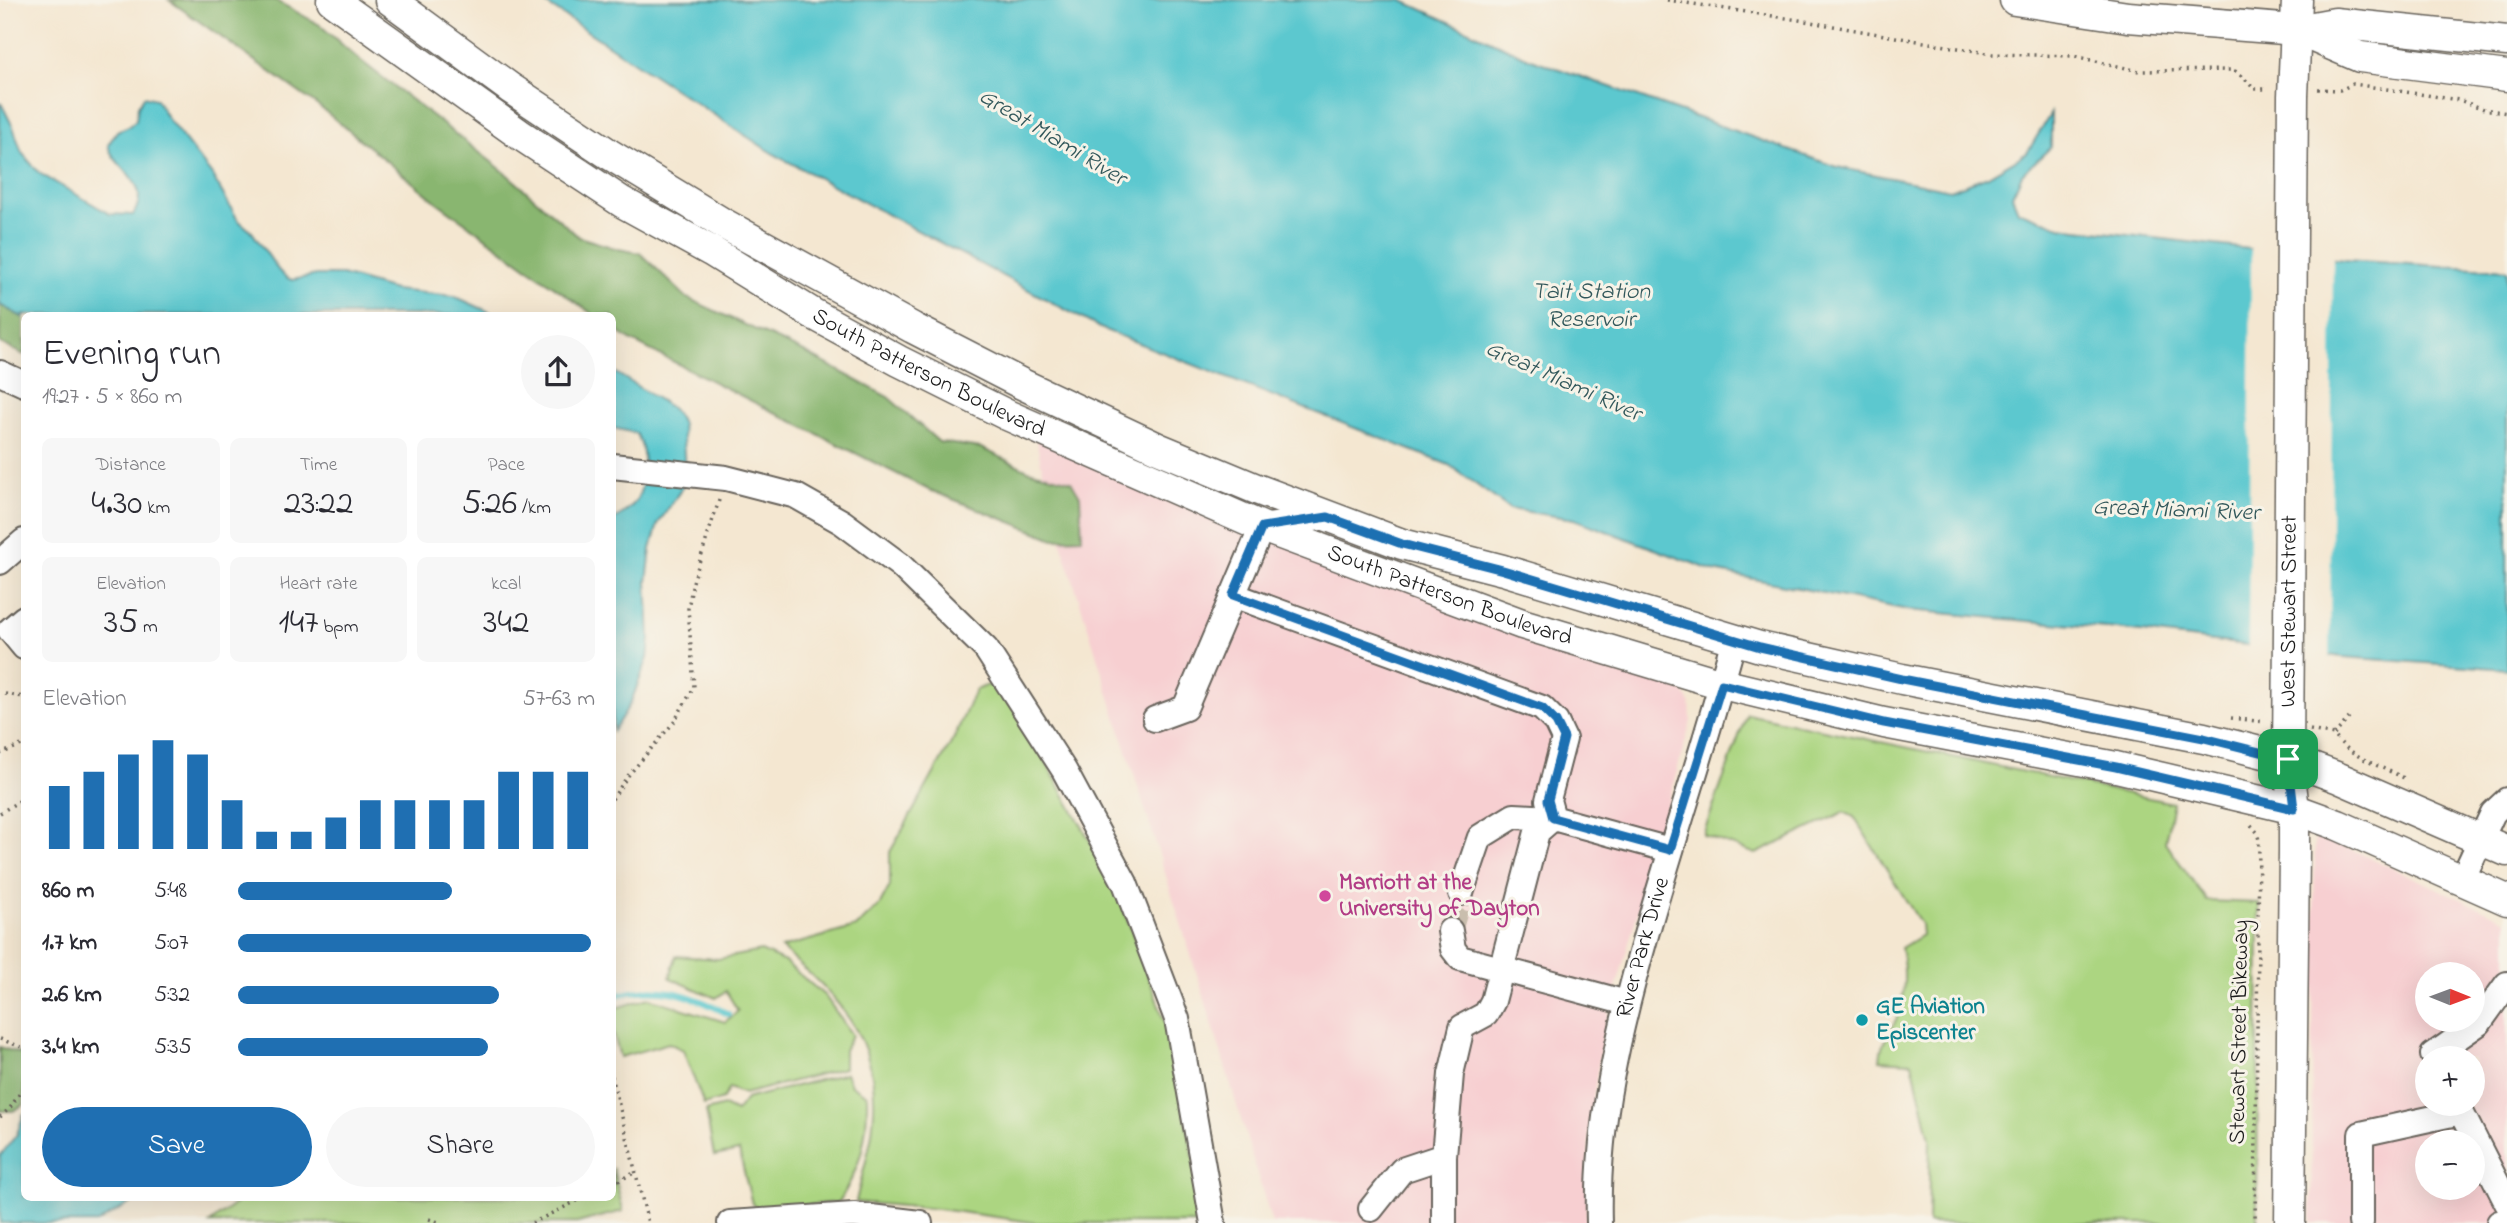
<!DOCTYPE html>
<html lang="en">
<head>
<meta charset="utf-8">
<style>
	body { margin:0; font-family:"Indie Flower",sans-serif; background:#f7f7f7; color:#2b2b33; height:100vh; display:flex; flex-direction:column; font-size:26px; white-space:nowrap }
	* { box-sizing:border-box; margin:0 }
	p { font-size:23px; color:#7c7c81 }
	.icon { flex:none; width:38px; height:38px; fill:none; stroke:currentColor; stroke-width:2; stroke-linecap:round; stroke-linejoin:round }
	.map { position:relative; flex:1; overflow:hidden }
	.drawer { position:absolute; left:21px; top:312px; width:595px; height:889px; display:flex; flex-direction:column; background:#fff; border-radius:10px; box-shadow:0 7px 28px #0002 }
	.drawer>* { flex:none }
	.needle { width:46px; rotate:91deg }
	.tools { position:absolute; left:2415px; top:962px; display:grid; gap:14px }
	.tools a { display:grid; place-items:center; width:70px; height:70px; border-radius:50%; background:#fff; box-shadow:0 7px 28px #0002; font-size:35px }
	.pin { position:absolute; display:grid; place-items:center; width:60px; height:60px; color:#fff; margin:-30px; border-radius:14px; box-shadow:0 4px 10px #0006 }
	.round { display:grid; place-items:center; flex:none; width:74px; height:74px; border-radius:37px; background:#f7f7f7 }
	.summary { display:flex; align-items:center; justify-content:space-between; height:119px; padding:0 21px }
	h1 { font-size:38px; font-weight:600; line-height:52px }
	.stats { display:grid; grid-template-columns:repeat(3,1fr); gap:10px; height:119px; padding:7px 21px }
	.stats div { display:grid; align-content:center; border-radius:10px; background:#f7f7f7; text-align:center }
	.stats b { font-size:35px; font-weight:600 }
	.stats small { font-size:19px; font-weight:400 }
	.stats p { font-size:19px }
	.chart { height:196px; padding:14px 21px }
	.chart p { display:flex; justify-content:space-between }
	.chart svg { width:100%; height:126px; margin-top:7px; stroke:#1f6fb2; stroke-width:6 }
	.cta { display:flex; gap:14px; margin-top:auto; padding:14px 21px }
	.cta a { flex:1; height:80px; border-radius:42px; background:#1f6fb2; color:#fff; font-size:28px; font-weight:600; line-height:80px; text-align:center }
	.cta a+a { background:#f7f7f7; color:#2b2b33 }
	ul { padding:0 21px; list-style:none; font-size:23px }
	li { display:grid; grid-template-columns:112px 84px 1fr; align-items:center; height:52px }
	li i { height:18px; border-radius:9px; background:#1f6fb2 }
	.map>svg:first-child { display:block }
	.built { fill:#f7cfd1; fill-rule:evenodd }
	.green { fill:#acd581; stroke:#64784e; stroke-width:2 }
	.forest { fill:#89b66f; stroke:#526946; stroke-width:2 }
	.water { fill:#5bc8cf; stroke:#3c7276; stroke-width:2 }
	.pier { fill:#f4e7d1 }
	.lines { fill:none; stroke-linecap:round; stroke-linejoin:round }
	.stream { stroke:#5bc8cf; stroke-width:6 }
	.minor-tunnel { stroke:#c9bead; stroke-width:24; stroke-dasharray:24 12; stroke-linecap:butt }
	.minor-casing { stroke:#68635b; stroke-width:28 }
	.major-casing { stroke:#68635b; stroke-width:33 }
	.path { stroke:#68635b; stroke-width:3.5; stroke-dasharray:2 5; stroke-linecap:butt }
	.minor { stroke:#fff; stroke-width:24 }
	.major { stroke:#fff; stroke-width:30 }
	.route-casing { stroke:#fff; stroke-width:14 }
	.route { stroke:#1f6fb2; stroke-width:9 }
	.hotel-dot { fill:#d1479c; stroke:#f7f3e8; stroke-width:2.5 }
	.culture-dot { fill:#0f9aa8; stroke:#f7f3e8; stroke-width:2.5 }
	.labels { text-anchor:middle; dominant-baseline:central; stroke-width:6; stroke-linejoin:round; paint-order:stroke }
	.street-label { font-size:23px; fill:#1c1c1c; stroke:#f7f3e8 }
	.hotel-label { font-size:23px; font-weight:bold; fill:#b23c85; stroke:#f7f3e8; text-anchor:start }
	.culture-label { font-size:23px; font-weight:bold; fill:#0d838f; stroke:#f7f3e8; text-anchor:start }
	.water-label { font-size:24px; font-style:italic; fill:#32585b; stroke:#f7f3e8 }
</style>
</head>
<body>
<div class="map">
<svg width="2507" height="1223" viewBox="0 0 2507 1223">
	<rect width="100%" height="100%" fill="#f7f3e8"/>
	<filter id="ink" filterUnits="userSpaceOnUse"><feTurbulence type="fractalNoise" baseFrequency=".0143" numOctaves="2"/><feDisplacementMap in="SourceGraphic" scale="14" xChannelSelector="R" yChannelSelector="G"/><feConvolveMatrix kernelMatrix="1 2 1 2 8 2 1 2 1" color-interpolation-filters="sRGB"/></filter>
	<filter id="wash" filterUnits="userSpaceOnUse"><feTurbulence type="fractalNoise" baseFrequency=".00686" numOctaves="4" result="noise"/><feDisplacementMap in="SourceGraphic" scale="28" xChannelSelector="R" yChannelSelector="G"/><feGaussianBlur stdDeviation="1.57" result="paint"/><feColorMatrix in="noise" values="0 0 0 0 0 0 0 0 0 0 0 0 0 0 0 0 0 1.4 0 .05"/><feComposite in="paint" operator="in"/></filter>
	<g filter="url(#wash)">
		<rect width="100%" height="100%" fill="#f4e7d1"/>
		<path class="built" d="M 1035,434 L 1672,681 L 1684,692 L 1690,703 L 1691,721 L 1603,1035 L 1590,1120 L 1586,1223 L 1272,1223 L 1210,1016 L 1051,510 Z
			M 2315,833 L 2507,920 L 2507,1223 L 2311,1223 ZM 2427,975 L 2473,975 L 2473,1020 L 2427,1020 ZM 2427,1059 L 2473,1059 L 2473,1104 L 2427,1104 ZM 2427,1143 L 2473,1143 L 2473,1188 L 2427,1188 Z"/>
		<path class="green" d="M 991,684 L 1007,693 L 1115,885 L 1167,1028 L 1203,1201 L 1196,1223 L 1038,1223 L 938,1209 L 856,1202 C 860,1181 867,1160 871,1139 C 886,1047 846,1004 781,948 L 856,927 L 879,906 L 890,886 L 890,852 L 955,736 L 975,690 Z
			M 1747,714 L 2173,803 L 2165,842 L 2207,901 L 2259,903 L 2257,1223 L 1928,1223 L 1930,1139 L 1912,1062 L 1880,1060 C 1881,1039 1891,1034 1898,1015 C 1905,995 1906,969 1901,948 L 1922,935 L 1921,924 L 1854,817 L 1844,812 L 1756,854 L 1703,835 Z
			M 761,951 L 785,962 L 825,996 L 852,1035 L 844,1050 L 844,1068 L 744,1094 L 729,1088 L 723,1099 L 704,1105 L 683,1050 L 669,1043 L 620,1057 L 613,1031 L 613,1009 L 649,998 L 725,1022 L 738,1011 L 726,991 L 716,998 L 670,978 L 676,956 L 718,959 Z
			M 846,1073 L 851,1085 L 867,1095 C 868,1138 861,1166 839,1202 L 759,1210 L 752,1204 L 739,1151 L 714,1156 L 706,1111 L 724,1106 L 736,1112 L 746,1099 Z
			M 613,1168 L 623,1211 L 577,1223 L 210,1223 L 244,1197 L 612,1197 Z"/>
		<path class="forest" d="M 169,0 L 275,0 L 320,25 L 356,57 L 502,170 L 579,237 L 618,249 L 640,253 L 687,298 L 804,352 L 888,397 L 939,442 L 981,448 L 1028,470 L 1071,481 L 1080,496 L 1082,538 L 1054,539 L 927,489 L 630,340 L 613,328 L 612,315 L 594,315 L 546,281 L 438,203 L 321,108 Z
			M 0,305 L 24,318 L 24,355 L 0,343 Z
			M 0,1047 L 24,1055 L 24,1105 L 13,1111 L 0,1111 Z"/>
		<path class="water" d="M 540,0 L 1401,0 L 1531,59 L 1837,167 L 1950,190 L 1988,176 L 2027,153 L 2051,113 L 2051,147 L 2022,174 L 2012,196 L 2018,211 L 2060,227 L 2344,260 L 2507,270 L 2507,669 L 2343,657 L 2117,629 L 1908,610 L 1714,571 L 1574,519 L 1510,509 L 1449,465 L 1100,328 L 772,153 Z
			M 144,96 L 156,99 L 168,119 L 212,175 L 238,220 L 252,232 L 279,271 L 287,278 L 292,280 L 317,275 L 342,275 L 394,290 L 454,296 L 496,315 L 24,315 L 24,318 L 0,305 L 0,101 L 13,127 L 22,153 L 39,173 L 110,214 L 133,215 C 154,181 113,169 108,145 L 117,131 L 129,126 L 136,120 L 138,106 Z
			M 613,371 L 670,407 L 678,416 L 682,424 L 685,470 L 682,488 L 658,524 L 651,549 L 647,582 L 650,638 L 648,658 L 630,704 L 613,731 L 613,521 C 621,515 632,508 637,499 C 646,483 647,447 635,433 L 613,428 Z
			M 24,1113 L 24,1197 L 141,1197 L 97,1223 L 0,1223 L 0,1156 L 17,1134 Z"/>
		<path class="pier" d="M 2251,245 L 2333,255 L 2330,659 L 2248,649 Z"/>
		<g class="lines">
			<path class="stream" d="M 612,996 C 658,984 687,992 728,1014"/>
		</g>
	</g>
	<g filter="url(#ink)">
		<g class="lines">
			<path class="minor-tunnel" d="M 1450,931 L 1461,893"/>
			<g class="minor-casing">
				<g id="minor">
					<path d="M 0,373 L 24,384"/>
					<path d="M 612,466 L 726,478 L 796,496 L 842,522 L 900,565 L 986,649 L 1064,770 L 1125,883 L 1177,1019 L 1213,1223"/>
					<path d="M 0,562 L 24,541"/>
					<path d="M 1233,595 L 1542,708 L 1556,722 L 1564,739 L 1548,800 L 1553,818 L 1670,850"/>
					<path d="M 24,618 L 10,630 L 24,647"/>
					<path d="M 1155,719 L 1185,708 L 1262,527 L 1328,517"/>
					<path d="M 2462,880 L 2493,813 L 2507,800"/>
					<path d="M 1461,893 L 1480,837 L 1514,816 L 1553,818"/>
					<path d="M 1450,931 L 1453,949 L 1460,958 L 1627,1003"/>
					<path d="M 2435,1059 L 2433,1055 L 2479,1023 L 2507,984"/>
					<path d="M 2457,1104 L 2507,1203"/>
					<path d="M 1371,1209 L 1402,1170 L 1444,1156"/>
					<path d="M 730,1223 L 854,1215 L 920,1223"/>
					<path d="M 1444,1223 L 1444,1156 L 1451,1074 L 1462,1027 L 1486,1014 L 1493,1001 L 1537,832 L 1553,818"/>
					<path id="s1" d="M 1599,1223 C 1596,1124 1619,1030 1646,935 C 1674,836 1707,739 1734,639"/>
					<path d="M 2361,1223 L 2361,1134 L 2461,1112"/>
					<path d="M 2499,1223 L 2507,1221"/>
				</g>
			</g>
			<g class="major-casing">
				<g id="major">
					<path id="s2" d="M 332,0 L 519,134 L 622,202 L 711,251 L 815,315 L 899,361 L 1007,415 L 1262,527 L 1522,624 L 1722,684 L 1884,723 L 2116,767 L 2294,809 L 2338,825 L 2507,900"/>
					<path d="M 390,0 L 510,88 L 609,154 L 724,224 L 913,328 L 1022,384 L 1158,448 L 1259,490 L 1402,544 L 1503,570 L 1760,647 L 1902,679 L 2204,738 L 2288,759 L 2339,778 L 2507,851"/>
					<path d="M 2015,0 L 2128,17 L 2297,30 L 2335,23 L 2507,41"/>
					<path d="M 2297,30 L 2360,57 L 2507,76"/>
					<path id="s3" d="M 2290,1223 L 2294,850 L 2294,809 L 2288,759 L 2293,96 L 2297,0"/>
				</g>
			</g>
			<path class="path" d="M 1667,0 L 1799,20 L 1992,54 L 2074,56 L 2139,71 L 2234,70 L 2247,81 L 2254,89 L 2268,89
				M 2318,89 L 2340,90 L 2353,84 L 2459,100 L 2484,109 L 2507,113
				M 5,694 L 24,697
				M 2231,718 L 2265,722
				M 2310,730 L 2334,735 C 2350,757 2380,766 2404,778
				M 2334,735 L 2349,718
				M 0,754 L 24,744
				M 612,799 L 627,777 L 674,722 L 694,687 L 688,608 L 693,582 L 720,497
				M 0,813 L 24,798
				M 2251,825 L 2257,832 L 2259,840 L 2255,1223
				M 0,1039 L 24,1048
				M 612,1076 L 648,1223
				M 0,1117 L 10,1108 L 24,1087
				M 612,1184 L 636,1172
				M 429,1219 L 442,1223
				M 532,1223 L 585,1197"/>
			<use href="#minor" class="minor"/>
			<use href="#major" class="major"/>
		</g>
	</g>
	<g class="lines" filter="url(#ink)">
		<g class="route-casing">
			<path id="route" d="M 1328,517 L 1402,544 L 1503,570 L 1760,647 L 1902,679 L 2204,738 L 2288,759 L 2294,809 L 2116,767 L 1884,723 L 1722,684 L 1670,850 L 1553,818 L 1548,800 L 1564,738 L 1556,722 L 1542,708 L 1233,595 L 1262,527 Z"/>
		</g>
		<use href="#route" class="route"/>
	</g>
	<circle class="hotel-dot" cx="1325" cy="896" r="7"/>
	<circle class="culture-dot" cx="1862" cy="1020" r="7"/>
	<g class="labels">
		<g class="street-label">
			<text stroke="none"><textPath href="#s2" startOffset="705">South Patterson Boulevard</textPath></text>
			<text stroke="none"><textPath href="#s2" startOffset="1272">South Patterson Boulevard</textPath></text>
			<text stroke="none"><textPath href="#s3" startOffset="612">West Stewart Street</textPath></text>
			<text stroke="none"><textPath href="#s1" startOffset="280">River Park Drive</textPath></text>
			<text transform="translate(2240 1032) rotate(-89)">Stewart Street Bikeway</text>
		</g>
		<g class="hotel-label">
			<text x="1339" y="883">Marriott at the<tspan x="1339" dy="26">University of Dayton</tspan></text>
		</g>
		<g class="culture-label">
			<text x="1876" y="1007">GE Aviation<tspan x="1876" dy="26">Episcenter</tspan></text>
		</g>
		<g class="water-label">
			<text transform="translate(1052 138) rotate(31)">Great Miami River</text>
			<text x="1591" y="292">Tait Station<tspan x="1591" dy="28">Reservoir</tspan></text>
			<text transform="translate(1563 382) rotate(24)">Great Miami River</text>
			<text transform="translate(2176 511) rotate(2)">Great Miami River</text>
		</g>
	</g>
</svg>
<div class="tools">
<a><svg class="needle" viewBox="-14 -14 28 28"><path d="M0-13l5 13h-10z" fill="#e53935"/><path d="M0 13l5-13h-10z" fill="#7c7c81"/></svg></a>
<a>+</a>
<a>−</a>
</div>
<div class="pin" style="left:2288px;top:759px;background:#1e9e55"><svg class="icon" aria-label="arrive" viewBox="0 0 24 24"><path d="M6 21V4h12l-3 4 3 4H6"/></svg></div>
<section class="drawer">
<div class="summary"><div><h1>Evening run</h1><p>19:27 · 5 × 860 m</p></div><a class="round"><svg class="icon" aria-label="share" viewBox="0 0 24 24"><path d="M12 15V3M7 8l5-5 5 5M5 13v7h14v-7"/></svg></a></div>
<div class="stats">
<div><p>Distance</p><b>4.30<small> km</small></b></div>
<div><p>Time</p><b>23:22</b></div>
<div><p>Pace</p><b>5:26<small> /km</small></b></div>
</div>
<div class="stats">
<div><p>Elevation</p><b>35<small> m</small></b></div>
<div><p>Heart rate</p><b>147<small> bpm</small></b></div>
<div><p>kcal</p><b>342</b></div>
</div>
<div class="chart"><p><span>Elevation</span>57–63 m</p>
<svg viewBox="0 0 160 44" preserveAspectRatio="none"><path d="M5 44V22M15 44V17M25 44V11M35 44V6M45 44V11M55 44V27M65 44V38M75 44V38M85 44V33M95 44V27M105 44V27M115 44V27M125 44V27M135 44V17M145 44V17M155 44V17"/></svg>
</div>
<ul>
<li><b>860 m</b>5:48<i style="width:60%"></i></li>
<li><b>1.7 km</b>5:07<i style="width:99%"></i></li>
<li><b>2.6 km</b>5:32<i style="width:73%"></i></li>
<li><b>3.4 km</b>5:35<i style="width:70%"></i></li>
</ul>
<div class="cta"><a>Save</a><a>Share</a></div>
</section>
</div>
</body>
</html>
